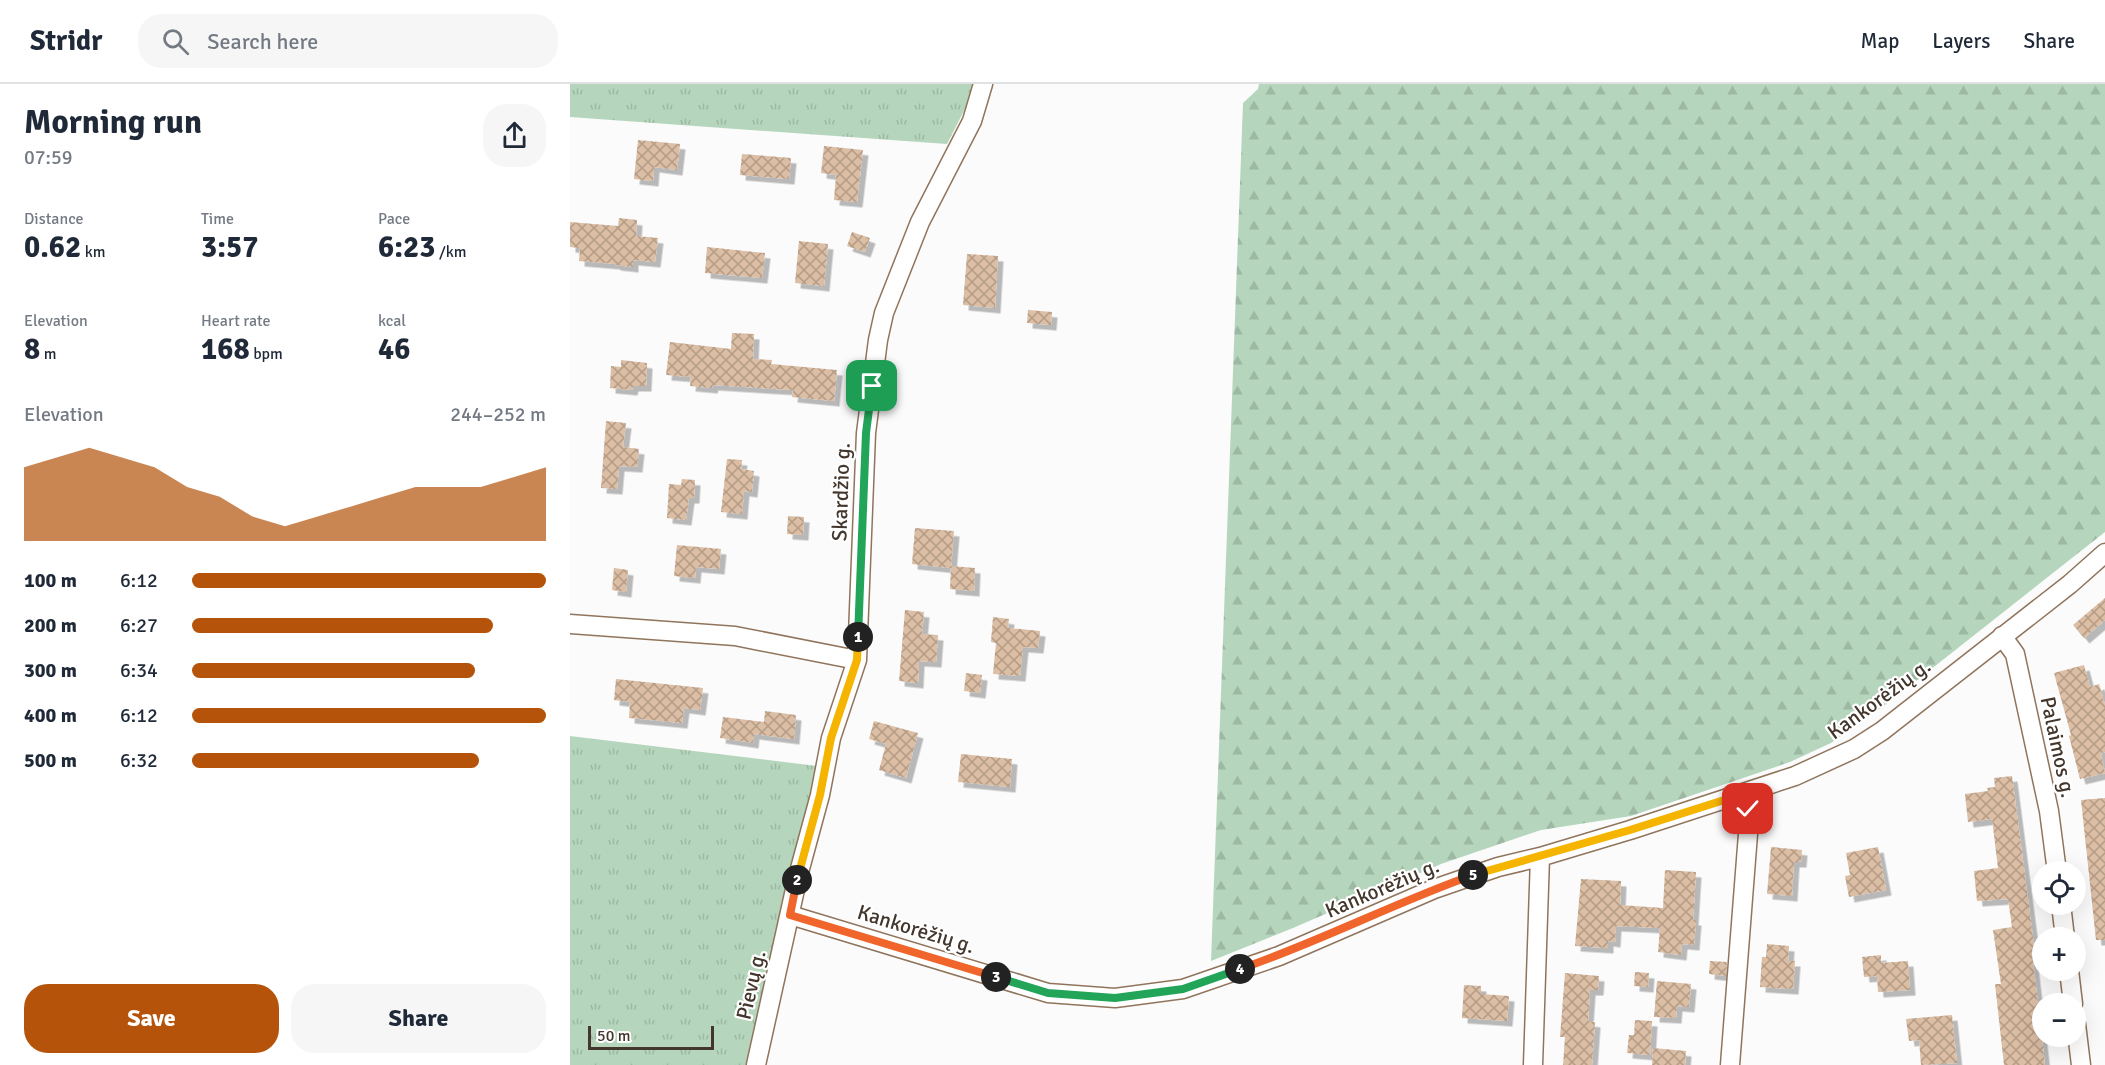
<!DOCTYPE html>
<html lang="en">
<head>
<meta charset="utf-8">
<style>
	body { margin:0; font-family:Signika,sans-serif; background:#f6f6f7; color:#1f2937; height:100vh; display:flex; flex-direction:column; font-size:22px; white-space:nowrap }
	* { box-sizing:border-box; margin:0 }
	p { font-size:20px; color:#747a83 }
	.icon { flex:none; width:33px; height:33px; fill:none; stroke:currentColor; stroke-width:2; stroke-linecap:round; stroke-linejoin:round }
	.map { position:relative; flex:1; overflow:hidden }
	.side { display:flex; flex-direction:column; background:#fff; width:570px }
	.side>* { flex:none }
	.controls { position:absolute; left:1462px; top:777px; display:grid; gap:12px }
	.controls a { display:grid; place-items:center; width:54px; height:54px; border-radius:50%; background:#fff; box-shadow:0 6px 24px #0002; font-size:30px }
	.scale { position:absolute; left:18px; bottom:15px; width:126px; box-sizing:border-box; padding-left:6px; border:3px solid #43362c; border-top:0; font-size:16px; line-height:21px; white-space:nowrap; color:#43362c; -webkit-text-stroke:4px #fff; paint-order:stroke }
	.pin { position:absolute; display:grid; place-items:center; width:51px; height:51px; color:#fff; margin:-26px; border-radius:12px; box-shadow:0 3px 9px #0006 }
	.km { position:absolute; width:30px; height:30px; margin:-15px; border-radius:50%; background:#222; color:#fff; font-size:16px; line-height:30px; text-align:center }
	.round { display:grid; place-items:center; flex:none; width:63px; height:63px; border-radius:24px; background:#f6f6f7 }
	.headline { display:flex; align-items:center; justify-content:space-between; height:102px; padding:0 24px }
	h1 { font-size:33px; font-weight:700; line-height:45px }
	.stats { display:grid; grid-template-columns:repeat(3,1fr); gap:9px; height:102px; padding:6px 24px }
	.stats div { display:grid; align-content:center }
	.stats b { font-size:30px; font-weight:700 }
	.stats small { font-size:16px; font-weight:400 }
	.stats p { font-size:16px }
	.chart { height:168px; padding:12px 24px }
	.chart p { display:flex; justify-content:space-between }
	.chart svg { width:100%; height:108px; margin-top:6px; fill:#b45309; opacity:.7 }
	.button { display:flex; gap:12px; margin-top:auto; padding:12px 24px }
	.button a { flex:1; height:69px; border-radius:24px; background:#b45309; color:#fff; font-size:24px; font-weight:700; line-height:69px; text-align:center }
	.button a+a { background:#f6f6f7; color:#1f2937 }
	ul { padding:0 24px; list-style:none; font-size:20px }
	li { display:grid; grid-template-columns:96px 72px 1fr; align-items:center; height:45px }
	li i { height:15px; border-radius:8px; background:#b45309 }
	header { display:flex; align-items:center; gap:36px; box-sizing:border-box; height:84px; padding:0 30px; background:#fff; border-bottom:2px solid #e0e1e3 }
	header strong { font-size:28px }
	nav { display:flex; gap:33px; margin-inline-start:auto; font-size:21px }
	.search { width:420px; height:54px; background:#f6f6f7; display:flex; align-items:center; gap:15px; box-sizing:border-box; padding:0 21px; border-radius:24px; color:#747a83; font-size:22px }
	main { display:flex; flex:1; min-height:0 }
	.map>svg:first-child { display:block }
	.grass { fill:url(#grass-tufts) }
	.forest { fill:url(#forest-firs) }
	.building { fill:url(#building-cross-hatch); filter:url(#shadow) }
	.lines { fill:none; stroke-linecap:round; stroke-linejoin:round }
	.minor-casing { stroke:#90745c; stroke-width:21 }
	.minor { stroke:#fff; stroke-width:18 }
	.split-1-casing { stroke:#fff; stroke-width:12 }
	.split-2-casing { stroke:#fff; stroke-width:12 }
	.split-3-casing { stroke:#fff; stroke-width:12 }
	.split-4-casing { stroke:#fff; stroke-width:12 }
	.split-5-casing { stroke:#fff; stroke-width:12 }
	.split-6-casing { stroke:#fff; stroke-width:12 }
	.split-1 { stroke:#22a559; stroke-width:8 }
	.split-2 { stroke:#f5b400; stroke-width:8 }
	.split-3 { stroke:#f0652b; stroke-width:8 }
	.split-4 { stroke:#22a559; stroke-width:8 }
	.split-5 { stroke:#f0652b; stroke-width:8 }
	.split-6 { stroke:#f5b400; stroke-width:8 }
	.labels { text-anchor:middle; dominant-baseline:central; stroke-width:4.5; stroke-linejoin:round; paint-order:stroke }
	.street-label { font-size:21px; fill:#43362c; stroke:#fff }
</style>
</head>
<body>
<header>
<strong>Stridr</strong>
<div class="search"><svg class="icon" aria-label="search" viewBox="0 0 24 24"><circle cx="10" cy="10" r="6"/><path d="M15 15l6 6"/></svg>Search here</div>
<nav><a>Map</a><a>Layers</a><a>Share</a></nav>
</header>
<main>
<section class="side">
<div class="headline"><div><h1>Morning run</h1><p>07:59</p></div><a class="round"><svg class="icon" aria-label="share" viewBox="0 0 24 24"><path d="M12 15V3M7 8l5-5 5 5M5 13v7h14v-7"/></svg></a></div>
<div class="stats">
<div><p>Distance</p><b>0.62<small> km</small></b></div>
<div><p>Time</p><b>3:57</b></div>
<div><p>Pace</p><b>6:23<small> /km</small></b></div>
</div>
<div class="stats">
<div><p>Elevation</p><b>8<small> m</small></b></div>
<div><p>Heart rate</p><b>168<small> bpm</small></b></div>
<div><p>kcal</p><b>46</b></div>
</div>
<div class="chart"><p><span>Elevation</span>244–252 m</p>
<svg viewBox="0 0 160 44" preserveAspectRatio="none"><path d="M0 44V14L10 10L20 6L30 10L40 14L50 22L60 26L70 34L80 38L90 34L100 30L110 26L120 22L130 22L140 22L150 18L160 14V44z"/></svg>
</div>
<ul>
<li><b>100 m</b>6:12<i style="width:100%"></i></li>
<li><b>200 m</b>6:27<i style="width:85%"></i></li>
<li><b>300 m</b>6:34<i style="width:80%"></i></li>
<li><b>400 m</b>6:12<i style="width:100%"></i></li>
<li><b>500 m</b>6:32<i style="width:81%"></i></li>
</ul>
<div class="button"><a>Save</a><a>Share</a></div>
</section>
<div class="map">
<svg width="1535" height="981" viewBox="0 0 1535 981">
	<defs>
		<pattern id="grass-tufts" width="24" height="20" patternUnits="userSpaceOnUse" patternTransform="scale(1.5)"><rect width="24" height="20" fill="#b5d6bd"/><path d="M3 7l-1-3M5 7V3M7 7l1-3M15 17l-1-3M17 17v-4M19 17l1-3" fill="none" stroke="#9db8a3"/></pattern>
		<pattern id="forest-firs" width="22" height="20" patternUnits="userSpaceOnUse" patternTransform="scale(1.5)"><rect width="22" height="20" fill="#b5d6bd"/><path d="M5 1l3.5 6h-7zM16 11l3.5 6h-7z" fill="#9db8a3"/></pattern>
		<pattern id="building-cross-hatch" width="8" height="8" patternUnits="userSpaceOnUse" patternTransform="scale(1.5)"><rect width="8" height="8" fill="#dcbea4"/><path d="M0 0l8 8M0 8l8-8" fill="none" stroke="#b49b86"/></pattern>
		<filter id="shadow"><feDropShadow dx="5.5" dy="5.5" stdDeviation="0" flood-color="#0004"/></filter>
	</defs>
	<rect width="100%" height="100%" fill="#fbfbfb"/>
	<path class="grass" d="M 0,0 L 403,0 L 396,23 L 377,60 L 0,33 Z
		M 0,652 L 247,682 L 180,981 L 0,981 Z"/>
	<path class="forest" d="M 689,0 L 1535,0 L 1535,448 L 1322,616 L 1261,659 L 1220,678 L 1061,732 L 971,746 L 871,780 L 723,844 L 641,877 L 673,19 L 688,5 Z"/>
	<path class="building" d="M 68,56 L 110,60 L 107,86 L 84,83 L 83,97 L 64,95 Z
		M 254,62 L 293,66 L 287,118 L 264,116 L 266,91 L 251,89 Z
		M 172,70 L 221,74 L 219,95 L 170,91 Z
		M 49,134 L 67,136 L 66,152 L 88,154 L 85,178 L 63,176 L 63,183 L 45,181 L 45,180 L 9,177 L 10,164 L 0,163 L 0,138 L 48,142 Z
		M 282,148 L 300,154 L 295,168 L 277,162 Z
		M 229,157 L 258,160 L 254,202 L 225,199 Z
		M 137,163 L 195,169 L 192,194 L 135,189 Z
		M 397,170 L 428,172 L 425,224 L 393,221 Z
		M 458,226 L 482,228 L 481,241 L 457,239 Z
		M 162,249 L 184,250 L 183,275 L 202,276 L 201,280 L 267,286 L 264,317 L 222,313 L 223,306 L 143,301 L 142,304 L 120,302 L 121,293 L 96,291 L 100,258 L 161,265 Z
		M 51,276 L 77,279 L 76,302 L 63,302 L 62,306 L 40,304 L 41,282 L 51,283 Z
		M 36,337 L 56,339 L 53,363 L 69,365 L 67,383 L 49,382 L 47,405 L 31,404 Z
		M 157,375 L 172,376 L 171,385 L 184,387 L 182,408 L 174,407 L 172,430 L 151,428 Z
		M 112,395 L 125,396 L 124,414 L 119,414 L 116,436 L 97,434 L 99,400 L 111,401 Z
		M 218,432 L 234,433 L 233,451 L 217,450 Z
		M 345,444 L 384,447 L 381,484 L 342,480 Z
		M 107,461 L 151,465 L 149,485 L 126,483 L 125,494 L 104,492 Z
		M 381,482 L 405,484 L 404,507 L 380,505 Z
		M 44,484 L 58,486 L 56,508 L 42,506 Z
		M 1535,514 L 1535,536 L 1514,554 L 1503,541 Z
		M 335,526 L 354,528 L 352,550 L 368,551 L 366,578 L 349,577 L 348,599 L 329,597 Z
		M 423,533 L 439,535 L 438,544 L 470,547 L 468,564 L 453,563 L 450,592 L 423,590 L 426,559 L 421,558 Z
		M 1514,581 L 1520,603 L 1529,600 L 1535,621 L 1535,668 L 1531,669 L 1535,689 L 1510,695 L 1499,652 L 1501,651 L 1484,589 Z
		M 396,589 L 412,591 L 410,609 L 394,607 Z
		M 46,595 L 133,604 L 130,626 L 114,624 L 112,639 L 59,634 L 60,618 L 44,616 Z
		M 195,627 L 226,631 L 224,655 L 184,650 L 183,659 L 150,654 L 153,633 L 194,638 Z
		M 304,637 L 348,649 L 336,694 L 309,686 L 316,660 L 299,655 Z
		M 391,670 L 442,675 L 440,703 L 388,698 Z
		M 1442,692 L 1466,877 L 1463,877 L 1475,981 L 1434,981 L 1425,900 L 1431,900 L 1423,846 L 1442,843 L 1438,815 L 1407,817 L 1404,787 L 1428,784 L 1422,735 L 1398,738 L 1395,710 L 1418,707 L 1417,704 L 1425,703 L 1424,694 Z
		M 1535,714 L 1535,856 L 1526,856 L 1511,716 Z
		M 1201,763 L 1232,766 L 1231,778 L 1224,778 L 1222,812 L 1197,810 Z
		M 1308,763 L 1316,806 L 1279,813 L 1275,792 L 1280,791 L 1276,769 Z
		M 1095,786 L 1126,788 L 1123,836 L 1126,836 L 1124,861 L 1112,860 L 1111,871 L 1088,868 L 1090,844 L 1046,842 L 1045,858 L 1038,857 L 1038,864 L 1005,862 L 1011,795 L 1051,797 L 1050,821 L 1093,824 Z
		M 1197,860 L 1219,862 L 1218,877 L 1225,877 L 1223,905 L 1190,903 L 1192,873 L 1196,873 Z
		M 1311,871 L 1311,879 L 1338,877 L 1340,906 L 1308,908 L 1307,892 L 1294,893 L 1292,873 Z
		M 1140,877 L 1157,878 L 1156,892 L 1139,890 Z
		M 1065,888 L 1079,889 L 1078,903 L 1064,902 Z
		M 995,889 L 1029,892 L 1028,906 L 1020,906 L 1018,937 L 1025,938 L 1022,981 L 993,981 L 995,953 L 990,953 Z
		M 1087,897 L 1121,900 L 1119,923 L 1107,922 L 1106,934 L 1084,933 Z
		M 894,901 L 911,902 L 911,910 L 939,912 L 937,937 L 892,934 Z
		M 1382,931 L 1387,979 L 1351,981 L 1349,956 L 1339,957 L 1336,935 Z
		M 1065,936 L 1082,937 L 1080,971 L 1057,969 L 1059,951 L 1064,951 Z
		M 1083,964 L 1116,967 L 1115,981 L 1082,981 Z"/>
	<g class="lines">
		<g class="minor-casing">
			<path id="minor" d="M 0,540 L 165,552 L 287,576
				M 1432,552 L 1445,570 L 1479,727 L 1487,788
				M 1491,820 L 1495,854
				M 220,831 L 478,909 L 545,914 L 613,905 L 709,872 L 864,805 L 928,783 L 970,773 L 1060,746 L 1225,692 L 1284,665 L 1312,647 L 1500,500 L 1535,469
				M 1499,886 L 1503,920
				M 1506,940 L 1511,981
				M 186,981 L 228,792 L 250,711 L 261,654 L 287,576 L 296,349 L 308,256 L 314,229 L 350,138 L 402,37 L 413,0
				M 963,981 L 970,773
				M 1160,981 L 1179,737 L 1173,709"/>
		</g>
		<use href="#minor" class="minor"/>
	</g>
	<g class="lines">
		<g class="split-1-casing">
			<path id="split-1" d="M 288,553 L 296,349 L 302,302"/>
		</g>
		<g class="split-2-casing">
			<path id="split-2" d="M 227,796 L 250,711 L 261,654 L 287,576 L 288,553"/>
		</g>
		<g class="split-3-casing">
			<path id="split-3" d="M 227,796 L 220,831 L 426,893"/>
		</g>
		<g class="split-4-casing">
			<path id="split-4" d="M 426,893 L 478,909 L 545,914 L 613,905 L 670,885"/>
		</g>
		<g class="split-5-casing">
			<path id="split-5" d="M 670,885 C 749,858 824,819 903,791"/>
		</g>
		<g class="split-6-casing">
			<path id="split-6" d="M 903,791 L 1060,746 L 1173,710 L 1178,725"/>
		</g>
		<use href="#split-1" class="split-1"/>
		<use href="#split-2" class="split-2"/>
		<use href="#split-3" class="split-3"/>
		<use href="#split-4" class="split-4"/>
		<use href="#split-5" class="split-5"/>
		<use href="#split-6" class="split-6"/>
	</g>
	<g class="labels">
		<g class="street-label">
			<text transform="translate(271 408) rotate(-88)">Skardžio g.</text>
			<text transform="translate(1309 615) rotate(-36)">Kankorėžių g.</text>
			<text transform="translate(1488 663) rotate(78)">Palaimos g.</text>
			<text transform="translate(812 804) rotate(-23)">Kankorėžių g.</text>
			<text transform="translate(346 845) rotate(17)">Kankorėžių g.</text>
			<text transform="translate(181 901) rotate(-77)">Pievų g.</text>
		</g>
	</g>
</svg>
<div class="controls">
<a><svg class="icon" aria-label="locate" viewBox="0 0 24 24"><circle cx="12" cy="12" r="6"/><path d="M12 2v4M12 18v4M2 12h4M18 12h4"/></svg></a>
<a>+</a>
<a>−</a>
</div>
<div class="scale">50 m</div>
<div class="pin" style="left:302px;top:302px;background:#1e9e55"><svg class="icon" aria-label="arrive" viewBox="0 0 24 24"><path d="M6 21V4h12l-3 4 3 4H6"/></svg></div>
<div class="pin" style="left:1178px;top:725px;background:#d93025"><svg class="icon" aria-label="check" viewBox="0 0 24 24"><path d="M5 12l5 5 9-10"/></svg></div>
<b class="km" style="left:288px;top:553px">1</b>
<b class="km" style="left:227px;top:796px">2</b>
<b class="km" style="left:426px;top:893px">3</b>
<b class="km" style="left:670px;top:885px">4</b>
<b class="km" style="left:903px;top:791px">5</b>
</div>
</main>
</body>
</html>
